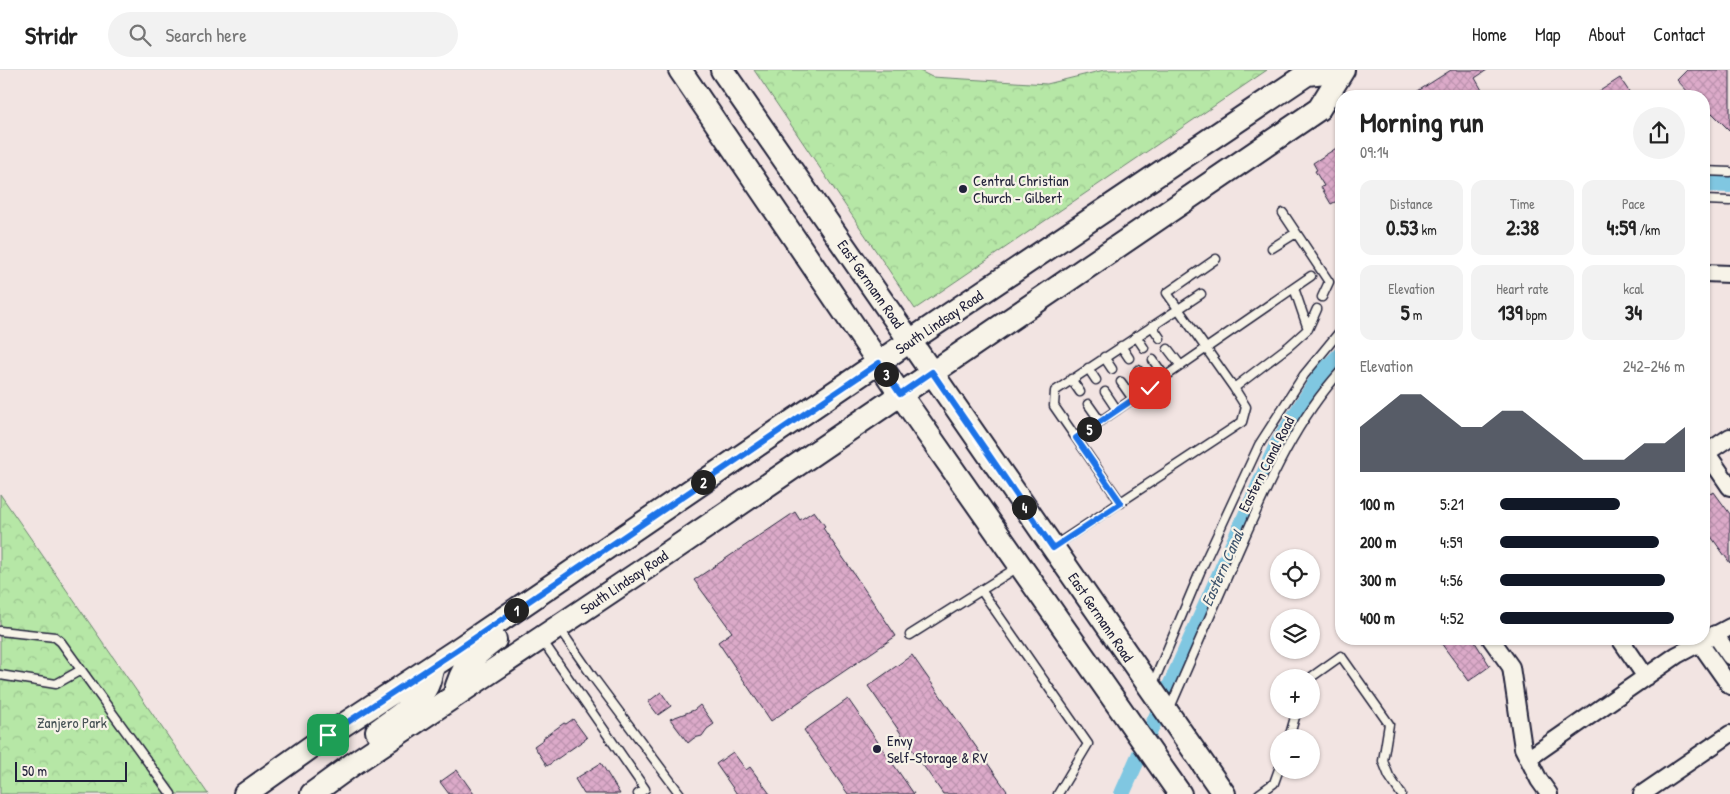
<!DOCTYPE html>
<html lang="en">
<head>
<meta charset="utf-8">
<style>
	body { margin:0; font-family:"Patrick Hand",sans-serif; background:#f2f2f2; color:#222; height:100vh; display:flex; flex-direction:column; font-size:19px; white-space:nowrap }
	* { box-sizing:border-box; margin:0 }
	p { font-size:16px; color:#767676 }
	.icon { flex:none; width:28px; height:28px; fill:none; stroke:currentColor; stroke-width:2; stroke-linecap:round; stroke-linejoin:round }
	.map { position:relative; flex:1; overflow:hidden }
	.panel { position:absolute; left:1335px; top:20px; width:375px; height:555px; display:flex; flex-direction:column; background:#fff; border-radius:20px; box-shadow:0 1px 4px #0004 }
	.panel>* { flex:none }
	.fabs { position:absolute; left:1270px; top:479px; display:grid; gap:10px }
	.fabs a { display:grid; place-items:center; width:50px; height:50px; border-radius:50%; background:#fff; box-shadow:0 1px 4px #0004; font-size:25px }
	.scale { position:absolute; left:15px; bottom:12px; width:112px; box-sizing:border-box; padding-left:5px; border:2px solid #22223b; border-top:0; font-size:14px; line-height:18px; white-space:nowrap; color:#22223b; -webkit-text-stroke:4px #f7f3e8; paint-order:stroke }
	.pin { position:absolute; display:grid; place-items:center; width:42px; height:42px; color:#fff; margin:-21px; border-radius:10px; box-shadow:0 2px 8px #0006 }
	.km { position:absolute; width:25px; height:25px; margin:-12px; border-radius:50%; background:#222; color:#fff; font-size:14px; line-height:25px; text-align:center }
	.round { display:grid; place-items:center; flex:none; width:52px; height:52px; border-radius:26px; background:#f2f2f2 }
	.headline { display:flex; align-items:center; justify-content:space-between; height:85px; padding:0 25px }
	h1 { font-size:28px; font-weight:700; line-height:38px }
	.stats { display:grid; grid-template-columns:repeat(3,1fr); gap:8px; height:85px; padding:5px 25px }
	.stats div { display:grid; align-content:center; border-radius:12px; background:#f2f2f2; text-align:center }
	.stats b { font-size:21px; font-weight:700 }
	.stats small { font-size:14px; font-weight:400 }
	.stats p { font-size:14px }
	.chart { height:140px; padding:10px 25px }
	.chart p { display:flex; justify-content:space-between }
	.chart svg { width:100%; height:90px; margin-top:5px; fill:#111827; opacity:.7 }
	ul { padding:0 25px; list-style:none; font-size:16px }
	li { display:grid; grid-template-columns:80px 60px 1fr; align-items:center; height:38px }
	li i { height:12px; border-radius:6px; background:#111827 }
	header { display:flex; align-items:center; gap:30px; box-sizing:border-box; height:70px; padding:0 25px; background:#fff; border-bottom:1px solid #e0e0e0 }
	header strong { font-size:24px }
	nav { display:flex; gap:28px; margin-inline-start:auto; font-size:18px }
	.search { width:350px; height:45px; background:#f2f2f2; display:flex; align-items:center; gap:12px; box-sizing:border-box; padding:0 18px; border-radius:28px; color:#767676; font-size:19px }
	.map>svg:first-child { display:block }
	.park { fill:url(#park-crowns); stroke:#6c8470 }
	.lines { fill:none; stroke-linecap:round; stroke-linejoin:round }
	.canal { stroke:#80c7e1; stroke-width:16 }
	.building { fill:url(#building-cross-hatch); stroke:#22223b }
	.service-casing { stroke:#22223b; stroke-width:11 }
	.minor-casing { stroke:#22223b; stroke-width:20 }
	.secondary-casing { stroke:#22223b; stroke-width:26 }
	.service { stroke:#f7f3e8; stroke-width:8 }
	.minor { stroke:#f7f3e8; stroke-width:16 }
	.secondary { stroke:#f7f3e8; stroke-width:22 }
	.route-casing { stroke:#fff; stroke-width:10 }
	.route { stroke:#1a73e8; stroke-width:6 }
	.poi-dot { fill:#22223b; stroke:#f7f3e8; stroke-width:2 }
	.labels { text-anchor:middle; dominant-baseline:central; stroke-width:4.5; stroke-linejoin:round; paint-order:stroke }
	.poi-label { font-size:15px; fill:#22223b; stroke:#f7f3e8; text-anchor:start }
	.street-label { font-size:15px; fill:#22223b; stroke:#f7f3e8 }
	.park-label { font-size:15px; fill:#475356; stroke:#f7f3e8 }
	.water-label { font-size:16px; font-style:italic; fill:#3e546d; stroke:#f7f3e8 }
</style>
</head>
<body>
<header>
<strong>Stridr</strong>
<div class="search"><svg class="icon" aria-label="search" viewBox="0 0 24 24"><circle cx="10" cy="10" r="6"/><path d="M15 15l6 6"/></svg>Search here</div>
<nav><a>Home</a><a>Map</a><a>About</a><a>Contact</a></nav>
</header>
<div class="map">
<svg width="1730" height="724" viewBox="0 0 1730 724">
	<defs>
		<pattern id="park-crowns" width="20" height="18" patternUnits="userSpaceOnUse" patternTransform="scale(1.25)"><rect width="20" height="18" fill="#b6e7a6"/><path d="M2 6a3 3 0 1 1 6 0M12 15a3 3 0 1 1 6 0" fill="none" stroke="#9cc690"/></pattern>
		<pattern id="building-cross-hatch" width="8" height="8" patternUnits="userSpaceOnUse" patternTransform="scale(1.25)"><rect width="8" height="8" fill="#dcaac9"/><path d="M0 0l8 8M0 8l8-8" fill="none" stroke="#bc92ae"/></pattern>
	</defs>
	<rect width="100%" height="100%" fill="#f2e4e2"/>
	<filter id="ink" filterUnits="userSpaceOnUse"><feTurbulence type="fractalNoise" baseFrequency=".02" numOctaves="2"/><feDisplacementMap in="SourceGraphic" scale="10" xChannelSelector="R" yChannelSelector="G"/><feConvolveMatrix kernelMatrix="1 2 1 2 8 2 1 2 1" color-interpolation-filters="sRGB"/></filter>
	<g filter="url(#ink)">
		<path class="park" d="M 754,0 L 918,0 L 932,7 L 1047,14 L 1104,0 L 1267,0 L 915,239 Z
			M 0,424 L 208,724 L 0,724 Z"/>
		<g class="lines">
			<path class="canal" d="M 1704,114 L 1730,115
				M 1122,724 L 1277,375 L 1321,304 L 1341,284"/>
		</g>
		<path class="building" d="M 1451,0 L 1487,0 L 1475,8 L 1483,22 L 1476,26 L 1410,26 Z
			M 1687,0 L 1730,0 L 1730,61 L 1712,43 L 1711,44 L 1704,36 L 1704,26 L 1698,26 L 1693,21 L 1690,24 L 1677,10 Z
			M 1620,8 L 1632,26 L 1592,26 Z
			M 1341,75 L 1341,129 L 1331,134 L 1321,117 L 1324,116 L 1315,101 L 1317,100 L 1313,93 Z
			M 1704,413 L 1711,424 L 1714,422 L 1730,444 L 1730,493 L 1707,461 L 1709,460 L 1704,453 Z
			M 814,441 L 825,456 L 823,458 L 896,566 L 771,651 L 718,572 L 732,562 L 694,510 L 795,442 L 800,450 Z
			M 1438,569 L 1473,569 L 1490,596 L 1469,611 Z
			M 912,585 L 951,641 L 1009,724 L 943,724 L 868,616 Z
			M 661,622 L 671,636 L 658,645 L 648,632 Z
			M 848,629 L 914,724 L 848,724 L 804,660 Z
			M 700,635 L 714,654 L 707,659 L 702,666 L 694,668 L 688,673 L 670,649 L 694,640 Z
			M 573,649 L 587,668 L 547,696 L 534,676 L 544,669 L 543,668 L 564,653 L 566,654 Z
			M 733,682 L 746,700 L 750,697 L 770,724 L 737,724 L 716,694 Z
			M 601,693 L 620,724 L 584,724 L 575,709 Z
			M 457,700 L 474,724 L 449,724 L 440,712 Z"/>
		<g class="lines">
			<g class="service-casing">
				<path id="service" d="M 1704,101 L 1730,102
					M 1704,130 L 1730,131
					M 1283,143 L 1329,212 L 1322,227
					M 1272,178 L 1296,163
					M 1294,218 L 1308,259
					M 1152,256 L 1160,268
					M 1136,266 L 1144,278
					M 1121,276 L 1129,288
					M 1168,279 L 1181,296
					M 1104,287 L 1112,299
					M 1153,290 L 1165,307
					M 1088,298 L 1096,310
					M 1138,300 L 1150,317
					M 1071,309 L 1080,322
					M 1121,312 L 1133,329
					M 1234,318 L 1289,276 L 1308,259 L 1317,239
					M 1105,322 L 1117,340
					M 1088,334 L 1100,351
					M 1076,368 L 1311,206
					M 1121,433 L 1054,336 L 1055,321 L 1201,224
					M 1054,476 L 1242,352 L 1246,337 L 1234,318 L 1167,223 L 1216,189
					M 981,520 L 1088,674 L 1058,724
					M 559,558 L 593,607 L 680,724
					M 0,561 L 55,567 L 61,572 L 171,724
					M 910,565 L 1018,497
					M 542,570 L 645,719 L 638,724
					M 0,605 L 56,614 L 81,600
					M 1310,608 L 1341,586 L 1389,654 L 1383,691 L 1389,706 L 1401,724
					M 1152,616 L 1200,502 L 1259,375 L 1304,305 L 1341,260
					M 1169,640 C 1192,587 1215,535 1238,482 C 1266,419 1294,352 1341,301
					M 1289,668 L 1297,640
					M 1259,724 L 1274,713 L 1279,699"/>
			</g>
			<g class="minor-casing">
				<path id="minor" d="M 1704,203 L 1730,204
					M 1704,379 L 1730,417
					M 1706,383 L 1730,367
					M 1715,564 L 1730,586
					M 1491,569 L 1511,597 L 1523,678 L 1539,710 L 1549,724
					M 1620,569 L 1646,607
					M 1699,572 L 1730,616
					M 1529,688 L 1677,585 L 1730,557
					M 1642,724 L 1730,664"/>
			</g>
			<g class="secondary-casing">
				<path id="secondary" d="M 680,0 L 900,324 L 1180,724
					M 722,0 L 1224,724
					M 454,626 C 462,595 470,589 495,570
					M 377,661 C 392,650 419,634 427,616 C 430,610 431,602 433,596
					M 245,724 L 328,665 L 457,580 L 910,271 L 1307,4 L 1343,0
					M 312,724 L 353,694 L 646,498 L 1319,39 L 1343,0"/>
			</g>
			<use href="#service" class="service"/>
			<use href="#minor" class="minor"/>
			<use href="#secondary" class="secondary"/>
		</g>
	</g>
	<g class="lines" filter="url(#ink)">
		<g class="route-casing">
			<path id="route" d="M 328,665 L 457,580 L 879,293 L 900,324 L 932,302 L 1053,478 L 1121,433 L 1076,368 L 1150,318"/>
		</g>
		<use href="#route" class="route"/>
	</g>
	<g class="poi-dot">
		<circle cx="963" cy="119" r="5"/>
		<circle cx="877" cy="679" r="5"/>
	</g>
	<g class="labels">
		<g class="poi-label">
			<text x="973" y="110">Central Christian<tspan x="973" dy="17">Church - Gilbert</tspan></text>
			<text x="887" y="670">Envy<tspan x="887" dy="17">Self-Storage &amp; RV</tspan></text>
		</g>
		<g class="street-label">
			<text transform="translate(871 214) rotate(55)">East Germann Road</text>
			<text transform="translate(939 252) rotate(-34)">South Lindsay Road</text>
			<text transform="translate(1266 394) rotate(-63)">Eastern Canal Road</text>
			<text transform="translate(624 512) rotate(-34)">South Lindsay Road</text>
			<text transform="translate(1101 547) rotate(56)">East Germann Road</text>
		</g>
		<g class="park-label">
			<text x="72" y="652">Zanjero Park</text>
		</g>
		<g class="water-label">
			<text transform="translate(1222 498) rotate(-66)">Eastern Canal</text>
		</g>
	</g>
</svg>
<div class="fabs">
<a><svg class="icon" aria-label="locate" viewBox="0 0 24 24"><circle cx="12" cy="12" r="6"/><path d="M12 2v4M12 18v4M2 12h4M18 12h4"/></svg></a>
<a><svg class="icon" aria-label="layers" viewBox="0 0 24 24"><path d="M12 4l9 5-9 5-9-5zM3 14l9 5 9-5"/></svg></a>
<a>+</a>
<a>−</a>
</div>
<div class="scale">50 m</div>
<div class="pin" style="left:328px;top:665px;background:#1e9e55"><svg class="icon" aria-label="arrive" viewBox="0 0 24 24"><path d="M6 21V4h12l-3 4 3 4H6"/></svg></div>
<div class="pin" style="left:1150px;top:318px;background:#d93025"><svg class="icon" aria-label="check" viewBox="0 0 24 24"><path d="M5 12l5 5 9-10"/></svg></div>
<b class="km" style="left:516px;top:540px">1</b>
<b class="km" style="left:703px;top:412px">2</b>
<b class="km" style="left:886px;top:304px">3</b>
<b class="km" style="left:1024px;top:437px">4</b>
<b class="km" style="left:1089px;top:359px">5</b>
<section class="panel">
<div class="headline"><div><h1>Morning run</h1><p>09:14</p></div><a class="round"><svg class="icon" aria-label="share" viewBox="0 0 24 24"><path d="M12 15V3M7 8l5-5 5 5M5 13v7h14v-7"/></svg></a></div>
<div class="stats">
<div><p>Distance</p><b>0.53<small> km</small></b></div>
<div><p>Time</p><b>2:38</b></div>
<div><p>Pace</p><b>4:59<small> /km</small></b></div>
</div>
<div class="stats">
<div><p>Elevation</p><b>5<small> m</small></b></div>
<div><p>Heart rate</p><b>139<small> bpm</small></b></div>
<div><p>kcal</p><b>34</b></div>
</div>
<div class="chart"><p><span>Elevation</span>242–246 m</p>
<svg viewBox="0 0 160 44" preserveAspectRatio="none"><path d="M0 44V22L10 14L20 6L30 6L40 14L50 22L60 22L70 14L80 14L90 22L100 30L110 38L120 38L130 38L140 30L150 30L160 22V44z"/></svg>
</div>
<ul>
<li><b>100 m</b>5:21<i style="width:65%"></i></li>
<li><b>200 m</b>4:59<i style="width:86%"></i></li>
<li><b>300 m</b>4:56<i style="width:89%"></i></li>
<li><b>400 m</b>4:52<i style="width:94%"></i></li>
</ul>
</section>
</div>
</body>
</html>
